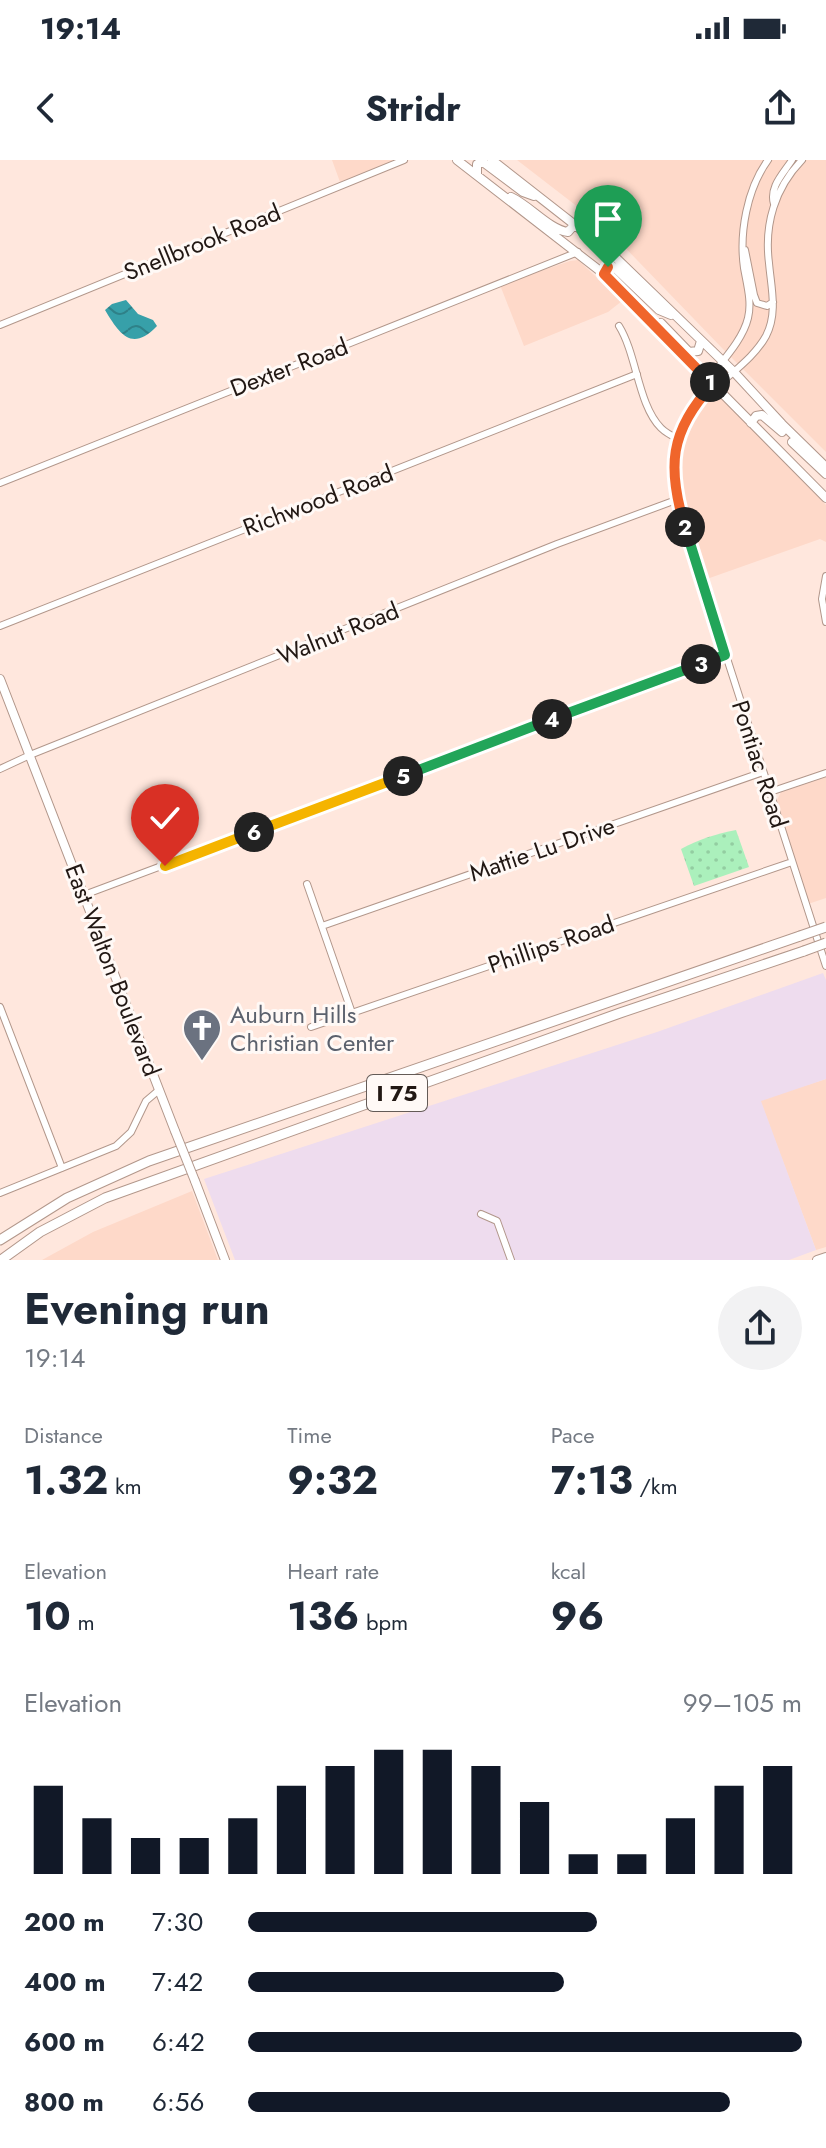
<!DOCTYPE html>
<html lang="en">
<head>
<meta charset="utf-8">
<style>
	body { margin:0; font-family:Jost,sans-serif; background:#f2f2f3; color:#1f2937; height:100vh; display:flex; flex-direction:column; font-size:30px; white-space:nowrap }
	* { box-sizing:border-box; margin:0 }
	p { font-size:26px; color:#747a83 }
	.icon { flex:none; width:44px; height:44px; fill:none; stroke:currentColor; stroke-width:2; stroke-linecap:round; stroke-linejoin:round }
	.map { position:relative; height:1100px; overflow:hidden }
	.sheet { display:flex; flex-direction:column; background:#fff; flex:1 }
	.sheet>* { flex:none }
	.pin { position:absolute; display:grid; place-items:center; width:68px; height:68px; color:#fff; margin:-82px -34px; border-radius:50% 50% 50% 0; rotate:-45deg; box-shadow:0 0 8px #0007 }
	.pin .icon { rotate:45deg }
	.km { position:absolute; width:40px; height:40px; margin:-20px; border-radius:50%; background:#222; color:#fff; font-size:22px; line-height:40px; text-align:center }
	.round { display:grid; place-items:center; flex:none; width:84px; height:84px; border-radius:42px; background:#f2f2f3 }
	.head { display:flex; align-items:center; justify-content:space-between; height:136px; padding:0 24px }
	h1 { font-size:44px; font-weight:700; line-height:60px }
	.metrics { display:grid; grid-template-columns:repeat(3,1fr); gap:12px; height:136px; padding:8px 24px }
	.metrics div { display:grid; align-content:center }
	.metrics b { font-size:40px; font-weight:700 }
	.metrics small { font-size:22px; font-weight:400 }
	.metrics p { font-size:22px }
	.chart { height:224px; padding:16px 24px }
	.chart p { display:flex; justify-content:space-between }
	.chart svg { width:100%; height:144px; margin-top:8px; stroke:#111827; stroke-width:6 }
	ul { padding:0 24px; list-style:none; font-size:26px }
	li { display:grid; grid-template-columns:128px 96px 1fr; align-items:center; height:60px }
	li i { height:20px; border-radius:10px; background:#111827 }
	.status { display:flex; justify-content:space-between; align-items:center; height:56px; padding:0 40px; background:#fff; direction:ltr }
	.status svg { height:22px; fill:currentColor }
	header { display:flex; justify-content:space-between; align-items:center; height:104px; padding:0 24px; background:#fff; font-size:36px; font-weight:700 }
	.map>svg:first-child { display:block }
	.built { fill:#fed9c9 }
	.industrial { fill:#eedcee }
	.park { fill:url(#park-dots) }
	.water { fill:url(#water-waves) }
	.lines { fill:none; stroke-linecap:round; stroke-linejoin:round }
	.minor-casing { stroke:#b2978b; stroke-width:8 }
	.major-casing { stroke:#b2978b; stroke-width:10 }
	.highway-casing { stroke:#b2978b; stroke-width:11 }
	.minor { stroke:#fff; stroke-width:6 }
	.major { stroke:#fff; stroke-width:8 }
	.highway { stroke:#fff; stroke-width:9 }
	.major-bridge-casing { stroke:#b2978b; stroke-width:10; stroke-linecap:butt }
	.highway-bridge-casing { stroke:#b2978b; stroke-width:11; stroke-linecap:butt }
	.major-bridge { stroke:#fff; stroke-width:8 }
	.highway-bridge { stroke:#fff; stroke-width:9 }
	.split-1-casing { stroke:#fff; stroke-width:16 }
	.split-2-casing { stroke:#fff; stroke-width:16 }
	.split-3-casing { stroke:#fff; stroke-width:16 }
	.split-4-casing { stroke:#fff; stroke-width:16 }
	.split-5-casing { stroke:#fff; stroke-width:16 }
	.split-6-casing { stroke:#fff; stroke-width:16 }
	.split-7-casing { stroke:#fff; stroke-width:16 }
	.split-1 { stroke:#f0652b; stroke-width:10 }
	.split-2 { stroke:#f0652b; stroke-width:10 }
	.split-3 { stroke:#22a559; stroke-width:10 }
	.split-4 { stroke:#22a559; stroke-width:10 }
	.split-5 { stroke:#22a559; stroke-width:10 }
	.split-6 { stroke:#f5b400; stroke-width:10 }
	.split-7 { stroke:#f5b400; stroke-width:10 }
	.labels { text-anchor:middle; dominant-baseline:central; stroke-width:6; stroke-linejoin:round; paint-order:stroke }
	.shield { fill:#fff9f6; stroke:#645b57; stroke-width:2 }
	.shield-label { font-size:22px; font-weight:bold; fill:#211713 }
	.street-label { font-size:24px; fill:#211713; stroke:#fff9f6 }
	.worship-label { font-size:24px; fill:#5b616d; stroke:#fff9f6; text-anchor:start }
</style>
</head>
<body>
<div class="status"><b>19:14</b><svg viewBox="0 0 49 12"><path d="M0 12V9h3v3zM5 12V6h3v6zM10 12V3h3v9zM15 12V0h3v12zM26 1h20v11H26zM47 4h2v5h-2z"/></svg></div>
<header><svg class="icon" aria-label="back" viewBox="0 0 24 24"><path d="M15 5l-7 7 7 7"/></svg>Stridr<svg class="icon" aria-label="share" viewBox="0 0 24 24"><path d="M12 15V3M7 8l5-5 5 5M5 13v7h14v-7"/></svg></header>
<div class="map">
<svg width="826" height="1100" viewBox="0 0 826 1100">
	<defs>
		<pattern id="park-dots" width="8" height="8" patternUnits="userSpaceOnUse" patternTransform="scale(2)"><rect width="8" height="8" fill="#abf0bc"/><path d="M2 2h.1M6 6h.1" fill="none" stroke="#93cda1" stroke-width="1.8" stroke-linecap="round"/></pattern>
		<pattern id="water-waves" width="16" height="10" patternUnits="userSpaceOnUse" patternTransform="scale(2)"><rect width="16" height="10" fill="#37a0a9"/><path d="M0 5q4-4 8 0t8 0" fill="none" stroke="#2e8188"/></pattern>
	</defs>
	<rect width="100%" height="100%" fill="#ffe7dd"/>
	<path class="built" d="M 332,0 L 396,0 L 340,22 Z
		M 517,0 L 826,0 L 826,292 L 722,188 L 609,71 Z
		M 578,100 L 622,141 L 608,152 L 524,186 L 500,125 L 570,101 Z
		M 716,236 L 720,237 L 826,345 L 826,382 L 820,379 L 704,420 L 679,337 L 677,315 L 681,288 L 695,255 L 707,240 Z
		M 826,617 L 826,738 L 808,744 L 777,640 L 781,632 Z
		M 826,919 L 826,1087 L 816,1090 L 760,940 Z
		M 192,1031 L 218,1100 L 42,1100 L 93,1072 Z"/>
	<path class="industrial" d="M 823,813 L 826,820 L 826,919 L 761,941 L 816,1090 L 789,1100 L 235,1100 L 204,1019 L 657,872 Z"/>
	<path class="park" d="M 736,670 L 749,707 L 694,726 L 681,689 C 699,679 716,674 736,670 Z"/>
	<path class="water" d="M 126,140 L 138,154 L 153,160 L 157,166 C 132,192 120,175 105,150 L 112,144 Z"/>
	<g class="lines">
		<g class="minor-casing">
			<path id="minor" d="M 774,44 C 769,27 783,14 792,0
				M 745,90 L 754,135 L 757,143 L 767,146 L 773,142
				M 0,165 L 404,0
				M 619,166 C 637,195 638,245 661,268 C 666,273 672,276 678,279
				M 713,224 C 680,259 669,292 676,340 L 826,806
				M 713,224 L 719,225 C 735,210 755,196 766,176 C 778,153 771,127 769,103 C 764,64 775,28 802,0
				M 713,224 L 711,216 C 724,199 743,179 748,158 C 752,142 747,125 744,108 C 739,73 747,29 768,0
				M 0,323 L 578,92
				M 826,416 L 822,439 L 826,462
				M 0,466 L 637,214
				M 0,609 L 30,595 L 557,384 L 676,340
				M 770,632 L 826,613
				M 307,724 L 352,853
				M 84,735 L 725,495
				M 322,766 L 763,612
				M 0,847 L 62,1008
				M 311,867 L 792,702
				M 0,1033 L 116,986 L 131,972 L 146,941 L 159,930
				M 481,1054 L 497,1061 L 511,1100"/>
		</g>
		<g class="major-casing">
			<path id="major" d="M 457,0 L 604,114 L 826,338
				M 492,0 L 612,94 L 734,212 L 782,264 L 826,307
				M 477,15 L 477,4 L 483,2 L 523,32 L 534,36
				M 511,37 C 529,45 550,70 568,72 L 575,64
				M 604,114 L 608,107 L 614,107 L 659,150 L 671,155
				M 661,163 L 689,192 L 698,191 L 701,181
				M 751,263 L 756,256 L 762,255 L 782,272
				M 792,282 L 826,314
				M 0,519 L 175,971
				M 195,1021 L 225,1100
				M 817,1100 L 826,1097"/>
		</g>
		<g class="highway-casing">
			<path id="highway" d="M 0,1080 L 67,1038 L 149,1001 L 800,776
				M 1,1100 L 40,1072 L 105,1038 L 620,853 L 804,791"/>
		</g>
		<use href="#minor" class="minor"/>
		<use href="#major" class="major"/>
		<use href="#highway" class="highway"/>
		<g class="major-bridge-casing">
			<path id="major-bridge" d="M 175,971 L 195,1021"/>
		</g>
		<g class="highway-bridge-casing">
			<path id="highway-bridge" d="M 800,776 L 826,767
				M 804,791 L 826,783"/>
		</g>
		<use href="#major-bridge" class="major-bridge"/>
		<use href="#highway-bridge" class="highway-bridge"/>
	</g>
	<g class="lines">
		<g class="split-1-casing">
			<path id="split-1" d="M 608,107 L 604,114 L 710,222"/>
		</g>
		<g class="split-2-casing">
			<path id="split-2" d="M 685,367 C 667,308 669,271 713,224 L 710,222"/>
		</g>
		<g class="split-3-casing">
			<path id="split-3" d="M 685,367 L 725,495 L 701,504"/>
		</g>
		<g class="split-4-casing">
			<path id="split-4" d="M 552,559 L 701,504"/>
		</g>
		<g class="split-5-casing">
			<path id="split-5" d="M 403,616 L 552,559"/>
		</g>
		<g class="split-6-casing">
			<path id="split-6" d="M 254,672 L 403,616"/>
		</g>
		<g class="split-7-casing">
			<path id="split-7" d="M 165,706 L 254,672"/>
		</g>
		<use href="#split-1" class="split-1"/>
		<use href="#split-2" class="split-2"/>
		<use href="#split-3" class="split-3"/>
		<use href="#split-4" class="split-4"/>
		<use href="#split-5" class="split-5"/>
		<use href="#split-6" class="split-6"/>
		<use href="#split-7" class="split-7"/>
	</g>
	<defs>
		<g id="church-pin" transform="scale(2)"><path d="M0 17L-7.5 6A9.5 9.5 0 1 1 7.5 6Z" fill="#6b7280" stroke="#fff9f6"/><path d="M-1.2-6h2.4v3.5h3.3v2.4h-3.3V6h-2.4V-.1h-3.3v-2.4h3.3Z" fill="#fff"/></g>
	</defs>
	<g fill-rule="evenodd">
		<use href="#church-pin" x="202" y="868"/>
	</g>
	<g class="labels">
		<rect class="shield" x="367" y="915" width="60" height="36" rx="6"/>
		<g class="shield-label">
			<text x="397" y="933">I 75</text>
		</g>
		<g class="street-label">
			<text transform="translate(202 82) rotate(-22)">Snellbrook Road</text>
			<text transform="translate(289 207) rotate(-21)">Dexter Road</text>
			<text transform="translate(318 340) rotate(-21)">Richwood Road</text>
			<text transform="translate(338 473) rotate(-22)">Walnut Road</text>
			<text transform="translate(760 604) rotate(72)">Pontiac Road</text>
			<text transform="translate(542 689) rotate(-19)">Mattie Lu Drive</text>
			<text transform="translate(551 784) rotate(-19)">Phillips Road</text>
			<text transform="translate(113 810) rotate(69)">East Walton Boulevard</text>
		</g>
		<g class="worship-label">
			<text x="230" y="854">Auburn Hills<tspan x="230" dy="28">Christian Center</tspan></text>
		</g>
	</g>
</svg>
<div class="pin" style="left:608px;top:107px;background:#1e9e55"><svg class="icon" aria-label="arrive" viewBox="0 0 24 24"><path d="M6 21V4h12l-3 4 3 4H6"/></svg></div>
<div class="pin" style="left:165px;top:706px;background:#d93025"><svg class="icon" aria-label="check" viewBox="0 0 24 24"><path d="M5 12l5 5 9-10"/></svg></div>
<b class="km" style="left:710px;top:222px">1</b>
<b class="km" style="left:685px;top:367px">2</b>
<b class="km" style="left:701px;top:504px">3</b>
<b class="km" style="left:552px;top:559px">4</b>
<b class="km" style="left:403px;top:616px">5</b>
<b class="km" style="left:254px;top:672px">6</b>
</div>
<section class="sheet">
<div class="head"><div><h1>Evening run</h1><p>19:14</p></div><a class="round"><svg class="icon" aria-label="share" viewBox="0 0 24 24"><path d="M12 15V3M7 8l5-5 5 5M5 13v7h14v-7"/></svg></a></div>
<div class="metrics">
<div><p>Distance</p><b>1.32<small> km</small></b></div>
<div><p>Time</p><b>9:32</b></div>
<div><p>Pace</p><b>7:13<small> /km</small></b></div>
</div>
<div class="metrics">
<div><p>Elevation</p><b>10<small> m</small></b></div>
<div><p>Heart rate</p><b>136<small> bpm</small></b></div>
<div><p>kcal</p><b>96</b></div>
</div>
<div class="chart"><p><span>Elevation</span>99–105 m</p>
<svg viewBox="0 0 160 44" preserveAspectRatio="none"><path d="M5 44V17M15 44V27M25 44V33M35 44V33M45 44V27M55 44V17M65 44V11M75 44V6M85 44V6M95 44V11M105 44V22M115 44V38M125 44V38M135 44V27M145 44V17M155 44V11"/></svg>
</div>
<ul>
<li><b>200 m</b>7:30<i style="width:63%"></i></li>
<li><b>400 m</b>7:42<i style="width:57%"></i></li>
<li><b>600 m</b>6:42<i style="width:100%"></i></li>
<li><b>800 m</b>6:56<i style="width:87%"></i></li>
</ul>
</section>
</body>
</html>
